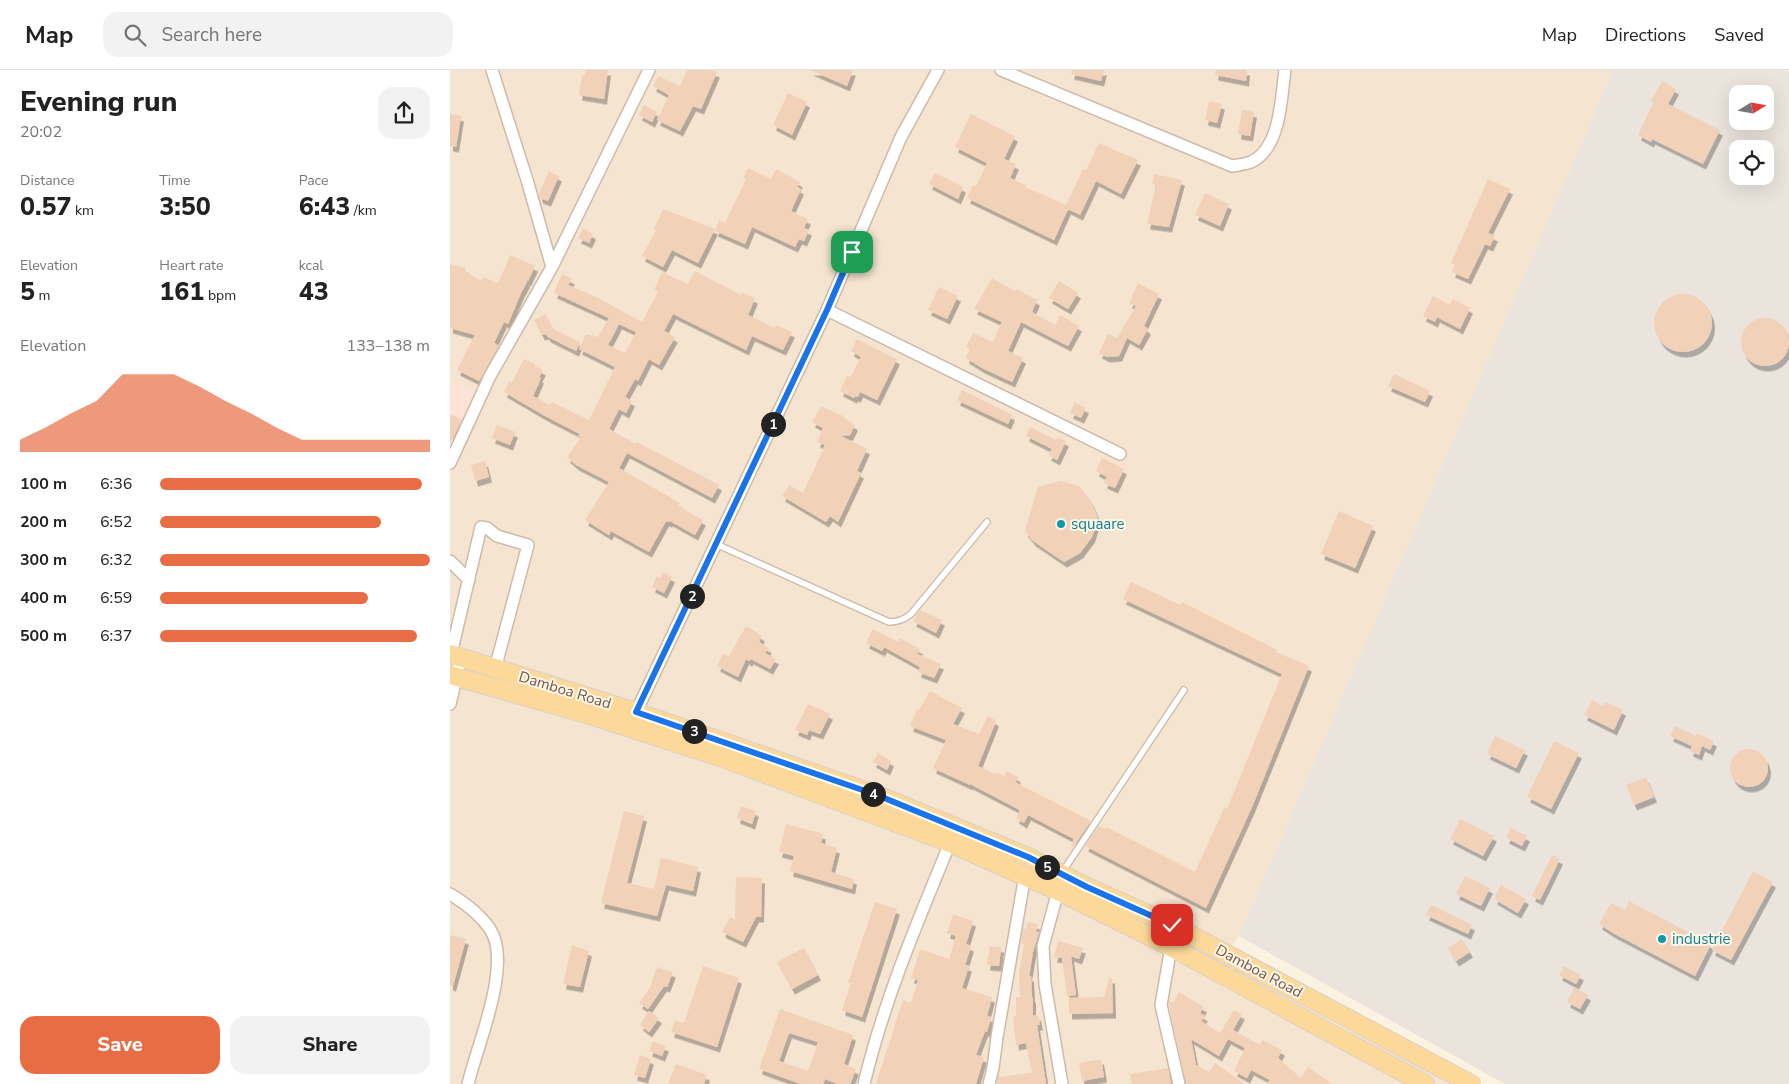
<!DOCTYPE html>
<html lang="en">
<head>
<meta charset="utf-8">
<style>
	body { margin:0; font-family:"Nunito Sans",sans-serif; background:#f2f2f2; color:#222; height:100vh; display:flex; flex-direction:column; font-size:19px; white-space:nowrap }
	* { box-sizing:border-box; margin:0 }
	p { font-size:16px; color:#767676 }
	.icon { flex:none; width:28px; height:28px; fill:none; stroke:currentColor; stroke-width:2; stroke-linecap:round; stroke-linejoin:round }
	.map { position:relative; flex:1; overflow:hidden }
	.drawer { display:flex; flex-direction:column; background:#fff; width:450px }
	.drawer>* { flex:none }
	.needle { width:32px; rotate:79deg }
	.buttons { position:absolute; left:1279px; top:15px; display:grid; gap:10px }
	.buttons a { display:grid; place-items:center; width:45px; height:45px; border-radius:10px; background:#fff; box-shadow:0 5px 20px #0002; font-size:25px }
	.pin { position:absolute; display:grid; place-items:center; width:42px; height:42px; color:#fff; margin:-21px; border-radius:10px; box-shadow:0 2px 8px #0006 }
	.km { position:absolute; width:25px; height:25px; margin:-12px; border-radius:50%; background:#222; color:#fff; font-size:14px; line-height:25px; text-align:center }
	.round { display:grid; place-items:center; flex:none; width:52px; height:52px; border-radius:15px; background:#f2f2f2 }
	.summary { display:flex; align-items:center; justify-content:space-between; height:85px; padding:0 20px }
	h1 { font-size:28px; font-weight:800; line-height:38px }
	.figures { display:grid; grid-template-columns:repeat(3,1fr); gap:8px; height:85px; padding:5px 20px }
	.figures div { display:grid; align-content:center }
	.figures b { font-size:25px; font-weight:800 }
	.figures small { font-size:14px; font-weight:400 }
	.figures p { font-size:14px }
	.chart { height:140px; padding:10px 20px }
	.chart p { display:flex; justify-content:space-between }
	.chart svg { width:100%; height:90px; margin-top:5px; fill:#e86d45; opacity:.7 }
	.cta { display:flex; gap:10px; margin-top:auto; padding:10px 20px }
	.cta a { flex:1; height:58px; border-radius:15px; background:#e86d45; color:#fff; font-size:20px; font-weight:800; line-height:58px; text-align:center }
	.cta a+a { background:#f2f2f2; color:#222 }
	ul { padding:0 20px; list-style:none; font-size:16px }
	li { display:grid; grid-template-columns:80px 60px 1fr; align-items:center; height:38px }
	li i { height:12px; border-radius:6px; background:#e86d45 }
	header { display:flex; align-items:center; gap:30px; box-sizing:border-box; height:70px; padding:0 25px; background:#fff; border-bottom:1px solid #e0e0e0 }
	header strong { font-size:24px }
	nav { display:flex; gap:28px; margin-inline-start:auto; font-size:18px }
	.search { width:350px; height:45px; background:#f2f2f2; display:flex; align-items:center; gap:12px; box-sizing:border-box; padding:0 18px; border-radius:15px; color:#767676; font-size:19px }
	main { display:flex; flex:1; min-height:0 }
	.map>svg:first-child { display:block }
	.residential { fill:#f4e4d0 }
	.commercial { fill:#fde2d5 }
	.industrial { fill:#ebe4dd; fill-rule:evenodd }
	.building { fill:#f2d1b9; fill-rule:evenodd; filter:url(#shadow) }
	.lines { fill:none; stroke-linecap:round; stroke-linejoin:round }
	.lane-casing { stroke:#cdbaa9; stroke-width:8 }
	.street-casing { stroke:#cdbaa9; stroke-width:14 }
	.primary-casing { stroke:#d8d1cc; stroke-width:20 }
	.lane { stroke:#fff; stroke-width:5.5 }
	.street { stroke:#fff; stroke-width:11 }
	.primary { stroke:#fcd999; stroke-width:18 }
	.route-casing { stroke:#fff; stroke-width:10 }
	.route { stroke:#1a73e8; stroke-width:6 }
	.culture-dot { fill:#0f9aa8; stroke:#fff6e8; stroke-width:2 }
	.labels { text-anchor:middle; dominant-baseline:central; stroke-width:4; stroke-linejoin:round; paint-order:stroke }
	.culture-label { font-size:15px; fill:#0d838f; stroke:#fff6e8; text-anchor:start }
	.street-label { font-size:15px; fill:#745948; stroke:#fff6e8 }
</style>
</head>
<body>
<header>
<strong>Map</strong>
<div class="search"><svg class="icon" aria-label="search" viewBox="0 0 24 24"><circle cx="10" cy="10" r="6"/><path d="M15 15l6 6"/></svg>Search here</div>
<nav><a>Map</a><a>Directions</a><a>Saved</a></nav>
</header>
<main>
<section class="drawer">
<div class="summary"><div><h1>Evening run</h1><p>20:02</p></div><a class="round"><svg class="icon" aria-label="share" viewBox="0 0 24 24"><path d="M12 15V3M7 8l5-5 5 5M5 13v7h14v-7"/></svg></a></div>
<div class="figures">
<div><p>Distance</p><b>0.57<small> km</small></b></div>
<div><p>Time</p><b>3:50</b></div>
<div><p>Pace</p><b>6:43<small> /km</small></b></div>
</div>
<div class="figures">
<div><p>Elevation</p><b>5<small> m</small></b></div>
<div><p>Heart rate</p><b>161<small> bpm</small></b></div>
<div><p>kcal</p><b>43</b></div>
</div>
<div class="chart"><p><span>Elevation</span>133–138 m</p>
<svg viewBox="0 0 160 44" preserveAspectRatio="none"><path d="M0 44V38L10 32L20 25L30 19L40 6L50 6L60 6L70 12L80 19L90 25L100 32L110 38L120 38L130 38L140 38L150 38L160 38V44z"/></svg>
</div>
<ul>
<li><b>100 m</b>6:36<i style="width:97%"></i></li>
<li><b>200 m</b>6:52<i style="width:82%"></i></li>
<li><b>300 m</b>6:32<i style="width:100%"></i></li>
<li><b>400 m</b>6:59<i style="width:77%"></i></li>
<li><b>500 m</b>6:37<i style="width:95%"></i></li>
</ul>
<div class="cta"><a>Save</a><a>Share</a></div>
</section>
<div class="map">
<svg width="1339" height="1014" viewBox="0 0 1339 1014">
	<defs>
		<filter id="shadow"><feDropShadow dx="3" dy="5.5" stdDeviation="0" flood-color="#0004"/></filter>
	</defs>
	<rect width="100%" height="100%" fill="#fcf2e2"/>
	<path class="residential" d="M 0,0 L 1163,0 L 789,866 L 768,895 L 948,986 L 999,1014 L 0,1014 Z"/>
	<path class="commercial" d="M 0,312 L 32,322 L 0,390 Z"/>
	<path class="industrial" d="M 1163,0 L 1335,0 L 1339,2 L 1339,1014 L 1055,1014 L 789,866 ZM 1288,24 L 1315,24 L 1315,51 L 1288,51 ZM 1288,79 L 1315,79 L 1315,106 L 1288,106 Z"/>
	<path class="building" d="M 136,0 L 158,0 L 154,29 L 129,25 L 132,5 L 135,5 Z
		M 237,0 L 261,0 L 267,2 L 251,39 L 243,36 L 230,61 L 207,50 L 219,25 L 203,16 L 208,6 L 230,16 Z
		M 360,0 L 403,0 L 397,16 Z
		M 622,0 L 654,0 L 651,11 L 621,4 Z
		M 766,0 L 797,0 L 796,11 L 765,5 Z
		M 1212,11 L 1226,19 L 1218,34 L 1270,60 L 1253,94 L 1202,69 L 1201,72 L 1188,65 L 1203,33 L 1201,31 Z
		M 338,23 L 357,32 L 342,65 L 323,55 Z
		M 759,31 L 772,34 L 767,53 L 755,50 Z
		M 194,35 L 207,42 L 202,52 L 189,45 Z
		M 792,40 L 804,42 L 800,66 L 788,64 Z
		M 0,44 L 11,46 L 6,77 L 0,76 Z
		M 521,44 L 565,66 L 554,89 L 566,94 L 560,108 L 576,115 L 575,117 L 616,135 L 633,99 L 636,100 L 649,73 L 688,90 L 671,124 L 646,111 L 630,145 L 618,139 L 604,170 L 517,128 L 523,115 L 526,116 L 537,93 L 505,77 Z
		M 298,98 L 321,109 L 326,99 L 350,112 L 347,117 L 351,119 L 341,141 L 358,149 L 354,158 L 359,160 L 354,171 L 349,169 L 345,177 L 302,157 L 295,174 L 265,161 L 269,150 L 275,153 L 296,109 L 293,108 Z
		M 99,101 L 109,106 L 98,131 L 90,128 L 89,124 Z
		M 485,103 L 513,117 L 508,129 L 479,114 Z
		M 704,104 L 732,110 L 719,157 L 697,154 L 706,115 L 702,113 Z
		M 1038,109 L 1060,119 L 1038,163 L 1045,166 L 1040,176 L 1035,174 L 1018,209 L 1002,202 L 1005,195 L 1001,193 Z
		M 755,123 L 779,134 L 770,156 L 745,145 Z
		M 213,139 L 265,159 L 248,193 L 222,180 L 213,197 L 192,186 L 206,160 L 204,159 Z
		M 133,158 L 143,164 L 139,173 L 128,168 Z
		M 60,185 L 85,196 L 78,211 L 76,210 L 77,212 L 71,223 L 58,254 L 54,252 L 44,273 L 49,276 L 29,311 L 7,300 L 25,265 L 0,258 L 0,194 L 16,198 L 15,202 L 32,211 L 34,207 L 48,214 Z
		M 245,201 L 291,225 L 292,223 L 305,228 L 298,245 L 325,258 L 326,255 L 342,262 L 333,280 L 302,266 L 296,280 L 223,244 L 214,261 L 225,267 L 209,295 L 199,289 L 188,311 L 185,309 L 175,327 L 182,331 L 176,343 L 169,339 L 159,359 L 186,374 L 187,372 L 269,415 L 262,428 L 177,383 L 169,398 L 230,433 L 228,436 L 253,450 L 245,465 L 220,451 L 219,452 L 216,451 L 199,482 L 161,461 L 159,465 L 135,450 L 159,412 L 126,395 L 117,387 L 131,367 L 128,366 L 130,364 L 95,346 L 54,322 L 59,311 L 62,313 L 74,289 L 85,294 L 85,296 L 93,300 L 89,307 L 91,308 L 83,326 L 100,335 L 102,332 L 139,350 L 165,297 L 129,279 L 136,264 L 148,267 L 159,248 L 104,223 L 112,204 L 122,209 L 118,215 L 146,227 L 192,252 L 208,222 L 204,220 L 212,202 L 238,214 ZM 169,254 L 186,262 L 175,283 L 158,275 Z
		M 542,208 L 565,221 L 566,219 L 587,230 L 582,242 L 605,255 L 610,245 L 629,256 L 618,276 L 571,252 L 558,281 L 573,288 L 562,312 L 532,298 L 516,288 L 520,279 L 516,277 L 523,263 L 543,272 L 552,252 L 524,239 Z
		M 609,211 L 628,223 L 618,239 L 599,228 Z
		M 688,213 L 709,224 L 694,256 L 698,259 L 689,275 L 677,268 L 669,286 L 657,287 L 649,283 L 658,264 L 667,268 L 686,236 L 679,233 Z
		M 489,217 L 508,226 L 497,249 L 478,240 Z
		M1204 253a29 29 0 1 1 58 0a29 29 0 1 1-58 0Z
		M 983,226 L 1000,235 L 1003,229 L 1020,238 L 1010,259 L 987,247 L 985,252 L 973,246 Z
		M 95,244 L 103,259 L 130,272 L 126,281 L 98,267 L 96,264 L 92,265 L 84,250 Z
		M1291 272a24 24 0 1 1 48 0a24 24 0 1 1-48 0Z
		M 407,269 L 447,289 L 427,330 L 410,322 L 408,327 L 405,326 L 404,328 L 390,321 L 397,306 L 401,307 L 411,287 L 401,281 Z
		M 944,304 L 980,321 L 975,332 L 938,316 Z
		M 512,320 L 562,345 L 558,354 L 507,330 Z
		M 625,332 L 636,338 L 631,348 L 620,343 Z
		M 371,336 L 395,347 L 394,348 L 405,355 L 400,365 L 391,366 L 417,379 L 407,401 L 411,403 L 388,452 L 380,446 L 376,452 L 332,426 L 339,415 L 353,423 L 375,375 L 367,372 L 373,358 L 362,352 Z
		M 0,344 L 12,350 L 0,374 Z
		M 47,355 L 65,362 L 60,375 L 42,368 Z
		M 580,357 L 606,370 L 607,367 L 616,371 L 607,390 L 598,385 L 602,379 L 576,366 Z
		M 652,388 L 674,399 L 665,418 L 654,413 L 657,407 L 646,401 Z
		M 35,391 L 39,407 L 25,411 L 21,395 Z
		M 610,411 L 629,416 L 641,431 L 648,448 L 642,467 L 630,483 L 614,492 L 583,471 L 575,461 L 588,417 Z
		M 889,441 L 923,456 L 905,498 L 871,484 Z
		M 213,502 L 222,507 L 214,523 L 202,517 L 207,506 L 210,508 Z
		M 681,512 L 730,535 L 732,532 L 827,580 L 826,582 L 859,596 L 802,737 L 756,838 L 635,776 L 649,756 L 655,759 L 656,757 L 745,802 L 774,738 L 777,739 L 832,604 L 673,529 Z
		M 470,540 L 492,550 L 486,563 L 463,551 Z
		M 296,556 L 312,566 L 309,572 L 319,578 L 315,583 L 326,589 L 320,599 L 301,589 L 299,591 L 296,589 L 288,607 L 267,596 L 273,584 L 279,586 Z
		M 423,559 L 448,572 L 450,568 L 470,579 L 467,584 L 491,594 L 484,608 L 468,602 L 470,597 L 434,577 L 432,581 L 416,573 Z
		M 480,621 L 512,638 L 503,654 L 529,664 L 538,646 L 546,651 L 528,696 L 545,704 L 546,702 L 554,706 L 557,701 L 568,707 L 565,712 L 641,751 L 623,777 L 621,776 L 624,769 L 578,745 L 574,753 L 566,748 L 570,740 L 520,714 L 520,715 L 483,698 L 496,670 L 460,656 L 467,639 L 469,640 Z
		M 1142,630 L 1153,636 L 1155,632 L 1173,640 L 1164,660 L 1134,645 Z
		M 358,634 L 380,644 L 370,664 L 359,660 L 357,665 L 345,660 Z
		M 1225,656 L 1246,666 L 1247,663 L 1264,671 L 1260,680 L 1252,676 L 1249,685 L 1240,681 L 1242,676 L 1220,666 Z
		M 1045,666 L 1075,680 L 1066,698 L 1037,684 Z
		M 1104,671 L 1129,683 L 1101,739 L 1077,727 Z
		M1280 698a19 19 0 1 1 38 0a19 19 0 1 1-38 0Z
		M 428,683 L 441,691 L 437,700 L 423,692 Z
		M 1196,707 L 1204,727 L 1184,735 L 1176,715 Z
		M 291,736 L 306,741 L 302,754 L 287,748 Z
		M 174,741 L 194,746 L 177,813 L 204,819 L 211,788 L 248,797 L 243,821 L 216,815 L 207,846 L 151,833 Z
		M 1010,749 L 1044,766 L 1033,786 L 1000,769 Z
		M 336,754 L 373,764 L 371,773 L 387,778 L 381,802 L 404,809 L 402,819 L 340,801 L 344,786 L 329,782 Z
		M 1061,758 L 1077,766 L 1072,776 L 1056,768 Z
		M 1102,785 L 1110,789 L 1090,830 L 1082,826 Z
		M 1303,801 L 1323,812 L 1281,890 L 1262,880 Z
		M 1015,806 L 1040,818 L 1031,836 L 1006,824 Z
		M 286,807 L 312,808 L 311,847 L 306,847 L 293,872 L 272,862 L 280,847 L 285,850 Z
		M 1051,815 L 1076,829 L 1068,843 L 1044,829 Z
		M 1179,831 L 1261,874 L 1245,906 L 1163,863 L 1149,854 L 1161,833 L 1175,840 Z
		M 425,832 L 447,839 L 412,947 L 392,940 L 401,913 L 398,913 L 404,894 Z
		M 981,835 L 1022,855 L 1018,864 L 976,845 Z
		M 503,844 L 523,851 L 516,874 L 521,876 L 515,895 L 519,896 L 512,918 L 542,927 L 537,946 L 541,947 L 537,962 L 535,961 L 526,985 L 534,987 L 526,1014 L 426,1014 L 453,930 L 461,933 L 468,910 L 461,908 L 470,879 L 499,889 L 506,866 L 497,863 Z
		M 578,852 L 587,854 L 586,862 L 589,862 L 583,882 L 579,906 L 581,906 L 582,927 L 583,927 L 583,946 L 588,945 L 590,955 L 587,955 L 596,1014 L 547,1014 L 548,1007 L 582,1003 L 576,973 L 566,975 L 563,947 L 566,946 L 566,927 L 570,927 L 569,903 L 574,874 L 571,873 L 573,859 L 576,859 Z
		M 0,865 L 16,869 L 3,916 L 0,915 Z
		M 1012,869 L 1020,882 L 1006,891 L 998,878 Z
		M 608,871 L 633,878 L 629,889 L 621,886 L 626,925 L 617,926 L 612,888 L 604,887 Z
		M 122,875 L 139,881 L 130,917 L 113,914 Z
		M 540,876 L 551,877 L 549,896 L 537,895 Z
		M 354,878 L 368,905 L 342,919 L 327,892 Z
		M 253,896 L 289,908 L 267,977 L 221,962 L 225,950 L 234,953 Z
		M 1114,896 L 1131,905 L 1126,914 L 1109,905 Z
		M 207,897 L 223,902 L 217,917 L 214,916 L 198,939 L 189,933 L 200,918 Z
		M 659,908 L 662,908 L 663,943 L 619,944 L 619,928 L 654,927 Z
		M 1124,917 L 1138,925 L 1130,939 L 1117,932 Z
		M 729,922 L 754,937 L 750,943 L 755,946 L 751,951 L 770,963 L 784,940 L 792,944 L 783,960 L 810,975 L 812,970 L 832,980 L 828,988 L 851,1008 L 858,997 L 882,1014 L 817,1014 L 820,1010 L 801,1000 L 797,1008 L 784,1001 L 795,978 L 778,969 L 769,986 L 741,969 L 746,995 L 759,1002 L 765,993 L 795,1014 L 736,1014 L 719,935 L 719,931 L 723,933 Z
		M 330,939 L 403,965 L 394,994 L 406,999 L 400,1014 L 388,1014 L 375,1009 L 373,1014 L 351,1014 L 309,999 ZM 339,963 L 368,972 L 358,1001 L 329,991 Z
		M 199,941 L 209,948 L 199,962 L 190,955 Z
		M 203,971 L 216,976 L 212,986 L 199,981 Z
		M 190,985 L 201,989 L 195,1008 L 184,1005 Z
		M 651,989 L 654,1007 L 632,1011 L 629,993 Z
		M 226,994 L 257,1005 L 254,1014 L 218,1014 Z
		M 718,998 L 721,1014 L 682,1014 L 680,1004 Z"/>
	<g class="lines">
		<g class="lane-casing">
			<path id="lane" d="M 266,474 L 439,552 C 448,552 454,550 461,544 L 537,452
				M 613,801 L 734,620"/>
		</g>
		<g class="street-casing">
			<path id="street" d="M 42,0 L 77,110 L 102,197
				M 551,0 L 782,96 C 788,95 796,94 801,92 C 831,78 831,28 835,0
				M 377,240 L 670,384
				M 0,393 L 40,306 L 102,197 L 199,0
				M 0,491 L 19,510
				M 1,584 L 31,457 L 37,458 L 47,466 L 78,475 L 45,599
				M 0,634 L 11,587
				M 186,642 L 377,240 L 451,67 L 488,0
				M 608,821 L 593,876 L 595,914 L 612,1014
				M 0,824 C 15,833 29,843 40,859 C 63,894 27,975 18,1014
				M 721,877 L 711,935 L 729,1014
				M 414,1014 C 434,930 467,853 500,773
				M 539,1014 L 543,998 L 547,967 L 575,805"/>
		</g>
		<g class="primary-casing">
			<path id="primary" d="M 0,584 L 186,642 L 427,725 L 578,787 L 637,817 L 722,855 L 1021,1014
				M 0,605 L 140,645 L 273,688 L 500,773 L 608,821 L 721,877 L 975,1014"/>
		</g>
		<use href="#lane" class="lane"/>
		<use href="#street" class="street"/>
		<use href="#primary" class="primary"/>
	</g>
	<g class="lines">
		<g class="route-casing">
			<path id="route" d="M 402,182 L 377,240 L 186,642 L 427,725 L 578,787 L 637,817 L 722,855"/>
		</g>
		<use href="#route" class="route"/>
	</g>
	<g class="culture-dot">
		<circle cx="611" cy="454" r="5"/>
		<circle cx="1212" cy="869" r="5"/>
	</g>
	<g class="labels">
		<g class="culture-label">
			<text x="621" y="454">squaare</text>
			<text x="1222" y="869">industrie</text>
		</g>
		<g class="street-label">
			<text transform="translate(115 620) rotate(17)">Damboa Road</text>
			<text transform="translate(809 901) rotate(28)">Damboa Road</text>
		</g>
	</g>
</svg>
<div class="buttons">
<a><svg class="needle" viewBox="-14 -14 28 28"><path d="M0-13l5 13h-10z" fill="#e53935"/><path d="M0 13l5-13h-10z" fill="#767676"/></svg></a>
<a><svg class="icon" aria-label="locate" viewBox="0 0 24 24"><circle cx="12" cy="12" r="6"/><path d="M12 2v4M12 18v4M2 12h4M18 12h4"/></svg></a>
</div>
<div class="pin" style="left:402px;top:182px;background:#1e9e55"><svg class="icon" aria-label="arrive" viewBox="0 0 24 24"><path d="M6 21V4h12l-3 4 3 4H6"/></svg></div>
<div class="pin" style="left:722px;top:855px;background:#d93025"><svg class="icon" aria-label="check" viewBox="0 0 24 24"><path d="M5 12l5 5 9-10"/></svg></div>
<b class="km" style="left:323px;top:354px">1</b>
<b class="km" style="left:242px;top:526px">2</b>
<b class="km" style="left:244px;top:661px">3</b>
<b class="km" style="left:423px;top:724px">4</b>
<b class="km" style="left:597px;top:797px">5</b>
</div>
</main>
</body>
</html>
